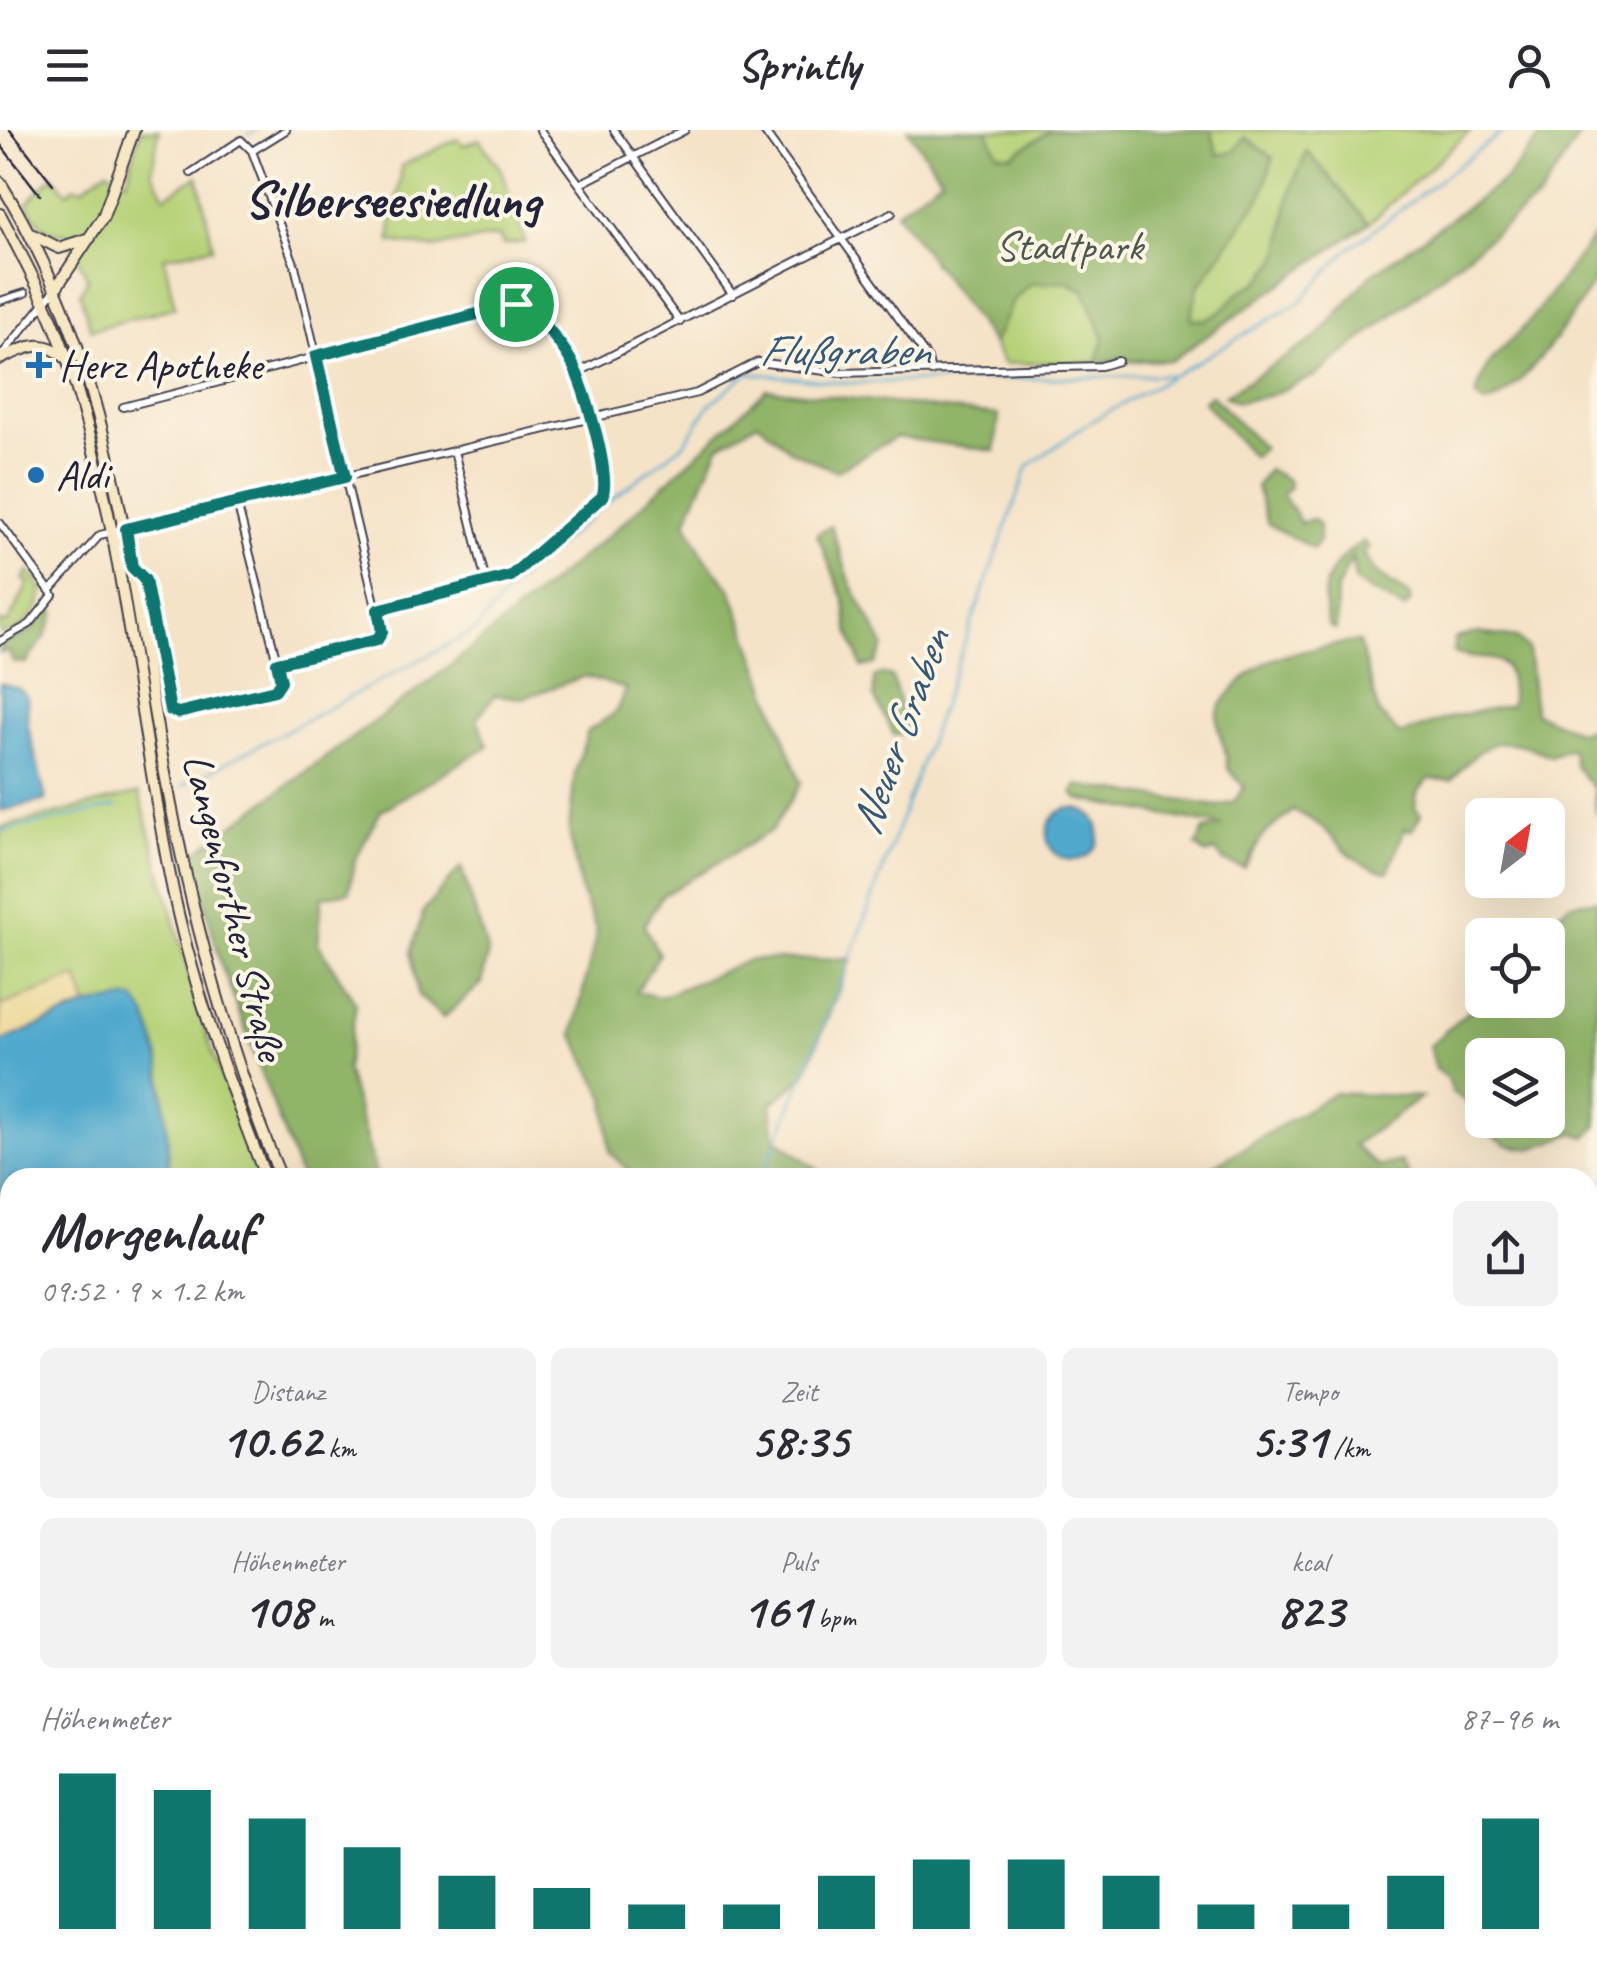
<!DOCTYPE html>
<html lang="de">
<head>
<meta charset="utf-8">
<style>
	body { margin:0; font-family:Caveat,sans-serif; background:#f2f2f3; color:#2b2b33; height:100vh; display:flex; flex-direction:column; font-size:38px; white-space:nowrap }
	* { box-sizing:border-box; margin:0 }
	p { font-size:32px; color:#7c7c81 }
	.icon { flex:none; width:55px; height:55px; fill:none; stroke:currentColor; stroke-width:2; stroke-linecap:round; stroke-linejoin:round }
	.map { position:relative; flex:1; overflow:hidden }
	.side { position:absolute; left:0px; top:1038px; width:1598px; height:812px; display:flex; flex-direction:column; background:#fff; border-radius:30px 30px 0 0; box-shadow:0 10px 40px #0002 }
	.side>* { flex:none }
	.needle { width:65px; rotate:31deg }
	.fabs { position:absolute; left:1465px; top:668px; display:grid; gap:20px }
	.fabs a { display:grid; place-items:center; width:100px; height:100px; border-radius:15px; background:#fff; box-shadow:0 10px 40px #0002; font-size:50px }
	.pin { position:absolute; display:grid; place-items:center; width:85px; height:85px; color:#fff; margin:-42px; border:5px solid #fff; border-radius:50%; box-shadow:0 2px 10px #0007 }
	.round { display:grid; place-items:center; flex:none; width:105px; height:105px; border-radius:15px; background:#f2f2f3 }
	.overview { display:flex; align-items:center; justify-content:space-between; height:170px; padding:0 40px }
	h1 { font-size:55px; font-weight:800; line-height:75px }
	.stats { display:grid; grid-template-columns:repeat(3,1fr); gap:15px; height:170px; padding:10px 40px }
	.stats div { display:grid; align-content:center; border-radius:15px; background:#f2f2f3; text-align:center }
	.stats b { font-size:50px; font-weight:800 }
	.stats small { font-size:28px; font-weight:400 }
	.stats p { font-size:28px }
	.chart { height:280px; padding:20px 40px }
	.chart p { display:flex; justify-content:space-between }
	.chart svg { width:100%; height:180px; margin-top:10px; stroke:#0f766e; stroke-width:6 }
	header { display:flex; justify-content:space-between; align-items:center; height:130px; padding:0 40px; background:#fff; font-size:45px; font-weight:800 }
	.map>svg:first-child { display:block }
	.green { fill:#b6d278; stroke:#6c7a5a; stroke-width:2.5 }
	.forest { fill:#90b468; stroke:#596b52; stroke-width:2.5; fill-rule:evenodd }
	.sand { fill:#eeda9e; stroke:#887e6c; stroke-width:2.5 }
	.water { fill:#4fa9cd; stroke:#386684; stroke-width:2.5 }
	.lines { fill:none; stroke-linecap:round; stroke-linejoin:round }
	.stream { stroke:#4fa9cd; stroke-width:2.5 }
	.street-casing { stroke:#423f50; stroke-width:10 }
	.secondary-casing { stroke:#423f50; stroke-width:14 }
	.highway-casing { stroke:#423f50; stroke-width:16 }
	.street { stroke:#fff; stroke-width:6 }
	.secondary { stroke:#f7e8c3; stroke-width:10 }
	.highway { stroke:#ebc669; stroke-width:12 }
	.tram { stroke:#22223b; stroke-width:2.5 }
	.route-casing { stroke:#fff; stroke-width:20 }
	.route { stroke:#0f766e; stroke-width:12 }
	.poi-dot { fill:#1f6fb2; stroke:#fcf5e5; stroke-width:4 }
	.labels { text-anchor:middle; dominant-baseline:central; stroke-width:8; stroke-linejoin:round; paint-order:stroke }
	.park-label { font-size:42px; fill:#4e574d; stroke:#fcf5e5 }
	.poi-label { font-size:42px; fill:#22223b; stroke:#fcf5e5; text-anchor:start }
	.street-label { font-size:42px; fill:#22223b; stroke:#fcf5e5 }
	.water-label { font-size:45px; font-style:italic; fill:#345875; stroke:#fcf5e5 }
	.district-label { font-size:52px; font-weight:bold; fill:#22223b; stroke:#fcf5e5 }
</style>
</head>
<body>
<header><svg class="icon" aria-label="menu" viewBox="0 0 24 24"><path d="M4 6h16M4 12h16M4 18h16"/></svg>Sprintly<svg class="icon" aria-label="person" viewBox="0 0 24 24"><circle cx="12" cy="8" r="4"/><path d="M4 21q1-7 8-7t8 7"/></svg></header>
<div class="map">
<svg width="1597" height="1849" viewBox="0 0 1597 1849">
	<rect width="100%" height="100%" fill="#fcf5e5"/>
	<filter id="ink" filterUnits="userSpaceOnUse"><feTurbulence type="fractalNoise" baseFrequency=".01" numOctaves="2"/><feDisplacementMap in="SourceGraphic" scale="20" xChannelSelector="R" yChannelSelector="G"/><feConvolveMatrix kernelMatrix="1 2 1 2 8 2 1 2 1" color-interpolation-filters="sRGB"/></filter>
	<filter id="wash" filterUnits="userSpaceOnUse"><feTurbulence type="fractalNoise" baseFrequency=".0048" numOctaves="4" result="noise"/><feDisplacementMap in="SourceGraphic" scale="40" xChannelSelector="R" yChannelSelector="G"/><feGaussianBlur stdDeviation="2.25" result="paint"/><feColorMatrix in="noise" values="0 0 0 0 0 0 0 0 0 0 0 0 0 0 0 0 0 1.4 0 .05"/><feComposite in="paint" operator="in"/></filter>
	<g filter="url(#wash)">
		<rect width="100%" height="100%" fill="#f5e3c8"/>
		<path class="green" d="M 140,0 L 159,0 L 152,41 L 165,66 L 198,46 L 213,117 L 164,127 L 175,177 L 91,200 L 80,164 L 88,149 L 65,103 C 43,104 36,90 27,73 L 53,46 L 67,63 L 75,56 L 81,59 L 107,40 L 127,50 Z
			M 908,0 L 1471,0 L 1370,92 L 1172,230 L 1004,234 L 978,190 L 896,82 L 942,48 Z
			M 457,9 L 464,15 L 479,9 L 501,40 L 525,112 L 503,115 L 499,106 L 432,118 L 391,112 C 390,84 402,64 401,36 Z
			M 29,441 L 42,459 C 42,482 22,501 0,504 L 0,491 L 7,494 L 29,453 L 23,449 Z
			M 139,663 L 206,904 L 259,1047 L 10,1048 L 10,1568 L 0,1574 L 0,698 Z
			M 0,1701 L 10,1708 L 10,1840 L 224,1840 L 239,1849 L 0,1849 Z"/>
		<path class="forest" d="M 908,0 L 987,0 L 998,23 L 1012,25 L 1051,0 L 1211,0 L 1218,25 L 1234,22 L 1245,7 L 1273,28 L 1262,65 L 1198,157 L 1191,189 C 1218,193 1222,177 1241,161 C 1248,156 1255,156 1261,150 C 1293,116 1279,103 1290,65 C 1294,50 1301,36 1307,21 L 1369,93 L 1172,230 L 1097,231 L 1104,208 L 1084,160 L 1064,151 L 1030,154 L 1013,171 L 993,214 L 896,82 L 942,48 Z
			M 1546,0 L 1583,0 L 1540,67 L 1317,245 L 1268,266 L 1238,272 L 1224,266 L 1317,207 L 1370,146 L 1506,49 Z
			M 1597,102 C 1597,115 1597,136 1595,148 C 1580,178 1517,269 1485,274 L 1476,267 C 1486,223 1504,222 1529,191 C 1553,162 1575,131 1597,102 Z
			M 767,259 L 999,285 L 995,321 L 896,307 L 836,341 L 790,320 L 758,292 L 719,316 L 686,391 L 704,427 L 731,459 L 801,653 L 772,700 L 662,766 L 644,795 L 659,825 L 636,862 L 661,867 L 749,830 L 851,829 L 805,945 L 771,974 L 775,1008 L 827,1047 L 635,1047 L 610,1023 L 605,968 L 573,904 L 597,801 L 581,762 L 569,701 L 575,643 L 588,601 L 615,583 L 626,559 L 586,546 L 523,568 L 495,565 L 477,588 L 488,616 L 381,681 L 355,730 L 349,762 L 322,767 L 318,813 L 356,874 L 346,939 L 377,1047 L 300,1047 L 221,834 L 192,725 L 449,537 L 623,393 Z
			M 1211,265 L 1263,318 L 1253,327 L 1203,271 Z
			M 1268,339 L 1288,350 L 1290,357 L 1282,364 L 1301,393 L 1313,389 L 1319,395 L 1319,411 L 1313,419 L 1268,394 L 1256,357 Z
			M 831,396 L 851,454 L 884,516 L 875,534 L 862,537 L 848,499 L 845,472 L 817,404 Z
			M 1363,411 L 1369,417 L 1364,424 L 1375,442 L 1410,466 L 1410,473 L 1404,479 L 1355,452 L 1352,428 L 1337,459 L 1336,499 L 1329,496 C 1316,454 1330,434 1363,411 Z
			M 51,476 L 55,483 L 45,507 L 26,533 L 13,532 L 8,521 L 0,523 L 0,515 L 28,502 Z
			M 1478,503 L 1517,508 L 1528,519 L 1535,583 L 1579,602 L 1597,597 L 1597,685 L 1594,659 L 1575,636 L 1571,618 L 1550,626 C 1500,603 1487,608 1452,650 L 1429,649 L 1417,662 L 1415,678 L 1421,684 L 1412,701 L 1405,698 L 1388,742 C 1333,729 1342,699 1293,681 L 1264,704 L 1244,738 L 1223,731 L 1216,721 L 1206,724 L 1196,716 L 1204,700 L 1222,696 L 1078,669 L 1073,663 L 1077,655 L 1218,676 L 1234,672 L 1244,657 L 1227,637 C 1229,618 1214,601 1218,583 C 1222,566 1258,534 1274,529 C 1288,524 1348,511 1359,512 L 1379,583 L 1400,605 L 1451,587 L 1511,575 C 1513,510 1488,538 1453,522 L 1455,508 Z
			M 882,544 L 892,547 L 908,603 L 894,605 L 874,567 L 874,548 Z
			M 461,737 L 488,822 L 482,853 L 443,888 L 418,865 L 411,822 L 424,780 Z
			M 1597,770 L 1597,997 L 1585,1007 L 1575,1003 L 1531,1019 L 1508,1015 L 1485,1001 L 1468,973 L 1452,962 L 1447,947 L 1435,939 L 1429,916 L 1482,869 L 1548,870 L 1548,805 L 1530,805 L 1570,774 ZM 1482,925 L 1548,925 L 1548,990 L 1482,990 Z
			M 1334,963 L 1422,967 L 1354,1015 L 1378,1037 L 1401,1031 L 1410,1047 L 1196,1047 Z
			M 1597,1448 L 1597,1701 L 1588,1716 L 1588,1449 Z"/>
		<path class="sand" d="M 77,847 L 87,876 L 0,912 L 0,876 Z"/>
		<path class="water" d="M 0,553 L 20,559 L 27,567 L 28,596 L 46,670 L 0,681 Z
			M1047 704a26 26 0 1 1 52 0a26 26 0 1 1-52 0Z
			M 126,869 L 135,869 C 166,902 166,1003 170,1047 L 10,1048 L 10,1163 L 0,1167 L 0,912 L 87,876 Z
			M 469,1840 L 587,1840 L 582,1849 L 486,1849 Z"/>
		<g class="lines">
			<path class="stream" d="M 249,4 L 257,0
				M 182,656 L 476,500 L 512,456 L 600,378 L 685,313 L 709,275 L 747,243 L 848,253 L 1174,245 L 1300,172 L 1347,120 L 1505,0
				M 0,702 L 117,676
				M 762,1048 L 857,811 L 1028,336 L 1087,294 L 1170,247"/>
		</g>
	</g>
	<g filter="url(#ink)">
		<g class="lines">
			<g class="street-casing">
				<path id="street" d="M 540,0 L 680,192
					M 614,0 L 733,165
					M 763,0 L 928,229 L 931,242
					M 252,21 L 286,0
					M 191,43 L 241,10 L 252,21
					M 580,54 L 685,0
					M 0,171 L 25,163
					M 0,227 L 56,159
					M 577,243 L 892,83
					M 123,277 L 516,175 L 530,177 L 571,231 L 594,295 L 606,350 L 602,367 L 511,446 L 377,480
					M 454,321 L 486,452
					M 237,373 L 277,532
					M 0,393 L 53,465 L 30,494 L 0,511
					M 132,437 L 145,450 L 166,573 L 174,582 L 275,559 L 281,551 L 277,533 L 377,509 L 382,502 L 295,136 L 252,21
					M 50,461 L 100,405 L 697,263 L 758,232 L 840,243 L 1101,236 L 1118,231"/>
			</g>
			<g class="secondary-casing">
				<path id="secondary" d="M 0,52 C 103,219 123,391 154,580 C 180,740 218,897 281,1048
					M 0,84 C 25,131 50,178 67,229 C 124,397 136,577 171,751 C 191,852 228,952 266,1048
					M 33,105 L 59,118 L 90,108
					M 56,158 L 103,87 L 134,0
					M 0,229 C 26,217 43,207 66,228
					M 752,1840 L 760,1849
					M 774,1840 L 782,1849"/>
			</g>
			<g class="highway-casing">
				<path id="highway" d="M 0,1641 L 10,1648
					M 0,1667 L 10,1673
					M 286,1840 L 302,1849
					M 329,1840 L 345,1849"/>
			</g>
			<use href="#street" class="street"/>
			<use href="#secondary" class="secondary"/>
			<use href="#highway" class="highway"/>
			<path class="tram" d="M 10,0 L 53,54
				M 0,14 L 40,65"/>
		</g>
	</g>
	<g class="lines" filter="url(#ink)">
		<g class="route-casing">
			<path id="route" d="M 516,174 L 530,177 C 544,195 562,213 572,233 C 584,255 612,346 602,367 L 511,446 L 378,480 L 382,502 L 377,510 L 277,533 L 281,551 L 275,560 L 178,583 L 170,580 L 145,450 L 132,437 L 126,399 L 345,347 L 316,226 Z"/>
		</g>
		<use href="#route" class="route"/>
	</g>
	<g class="poi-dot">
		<path d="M34 220h10v10h10v10h-10v10h-10v-10h-10v-10h10z"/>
		<circle cx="36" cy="345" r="10"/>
	</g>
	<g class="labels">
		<g class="park-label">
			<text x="1069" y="116">Stadtpark</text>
		</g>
		<g class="poi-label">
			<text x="59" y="235">Herz Apotheke</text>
			<text x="56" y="345">Aldi</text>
		</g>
		<g class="street-label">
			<text transform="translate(234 777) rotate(76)">Langenforther Straße</text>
		</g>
		<g class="water-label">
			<text x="844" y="220">Flußgraben</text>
			<text transform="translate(900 602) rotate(-70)">Neuer Graben</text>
		</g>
		<g class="district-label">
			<text x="392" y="70">Silberseesiedlung</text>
		</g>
	</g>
</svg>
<div class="fabs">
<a><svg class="needle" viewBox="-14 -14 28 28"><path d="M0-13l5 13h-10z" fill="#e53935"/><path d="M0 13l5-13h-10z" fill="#7c7c81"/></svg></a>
<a><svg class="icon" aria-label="locate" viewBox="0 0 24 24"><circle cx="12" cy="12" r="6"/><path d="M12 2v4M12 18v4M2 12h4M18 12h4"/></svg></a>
<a><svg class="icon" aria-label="layers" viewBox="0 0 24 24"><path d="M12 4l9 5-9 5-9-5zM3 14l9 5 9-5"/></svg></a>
</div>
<div class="pin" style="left:516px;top:174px;background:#1e9e55"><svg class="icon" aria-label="arrive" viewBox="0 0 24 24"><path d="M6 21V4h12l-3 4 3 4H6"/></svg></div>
<section class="side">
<div class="overview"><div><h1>Morgenlauf</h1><p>09:52 · 9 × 1.2 km</p></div><a class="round"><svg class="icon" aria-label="share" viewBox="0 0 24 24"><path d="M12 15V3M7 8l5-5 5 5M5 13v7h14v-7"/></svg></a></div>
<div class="stats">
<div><p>Distanz</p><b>10.62<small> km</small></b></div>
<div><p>Zeit</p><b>58:35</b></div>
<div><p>Tempo</p><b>5:31<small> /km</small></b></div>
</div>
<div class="stats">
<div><p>Höhenmeter</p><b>108<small> m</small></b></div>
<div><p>Puls</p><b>161<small> bpm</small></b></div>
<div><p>kcal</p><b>823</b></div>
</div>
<div class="chart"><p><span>Höhenmeter</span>87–96 m</p>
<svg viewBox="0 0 160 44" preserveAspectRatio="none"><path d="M5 44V6M15 44V10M25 44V17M35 44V24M45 44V31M55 44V34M65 44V38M75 44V38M85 44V31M95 44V27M105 44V27M115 44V31M125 44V38M135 44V38M145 44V31M155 44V17"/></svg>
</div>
</section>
</div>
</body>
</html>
